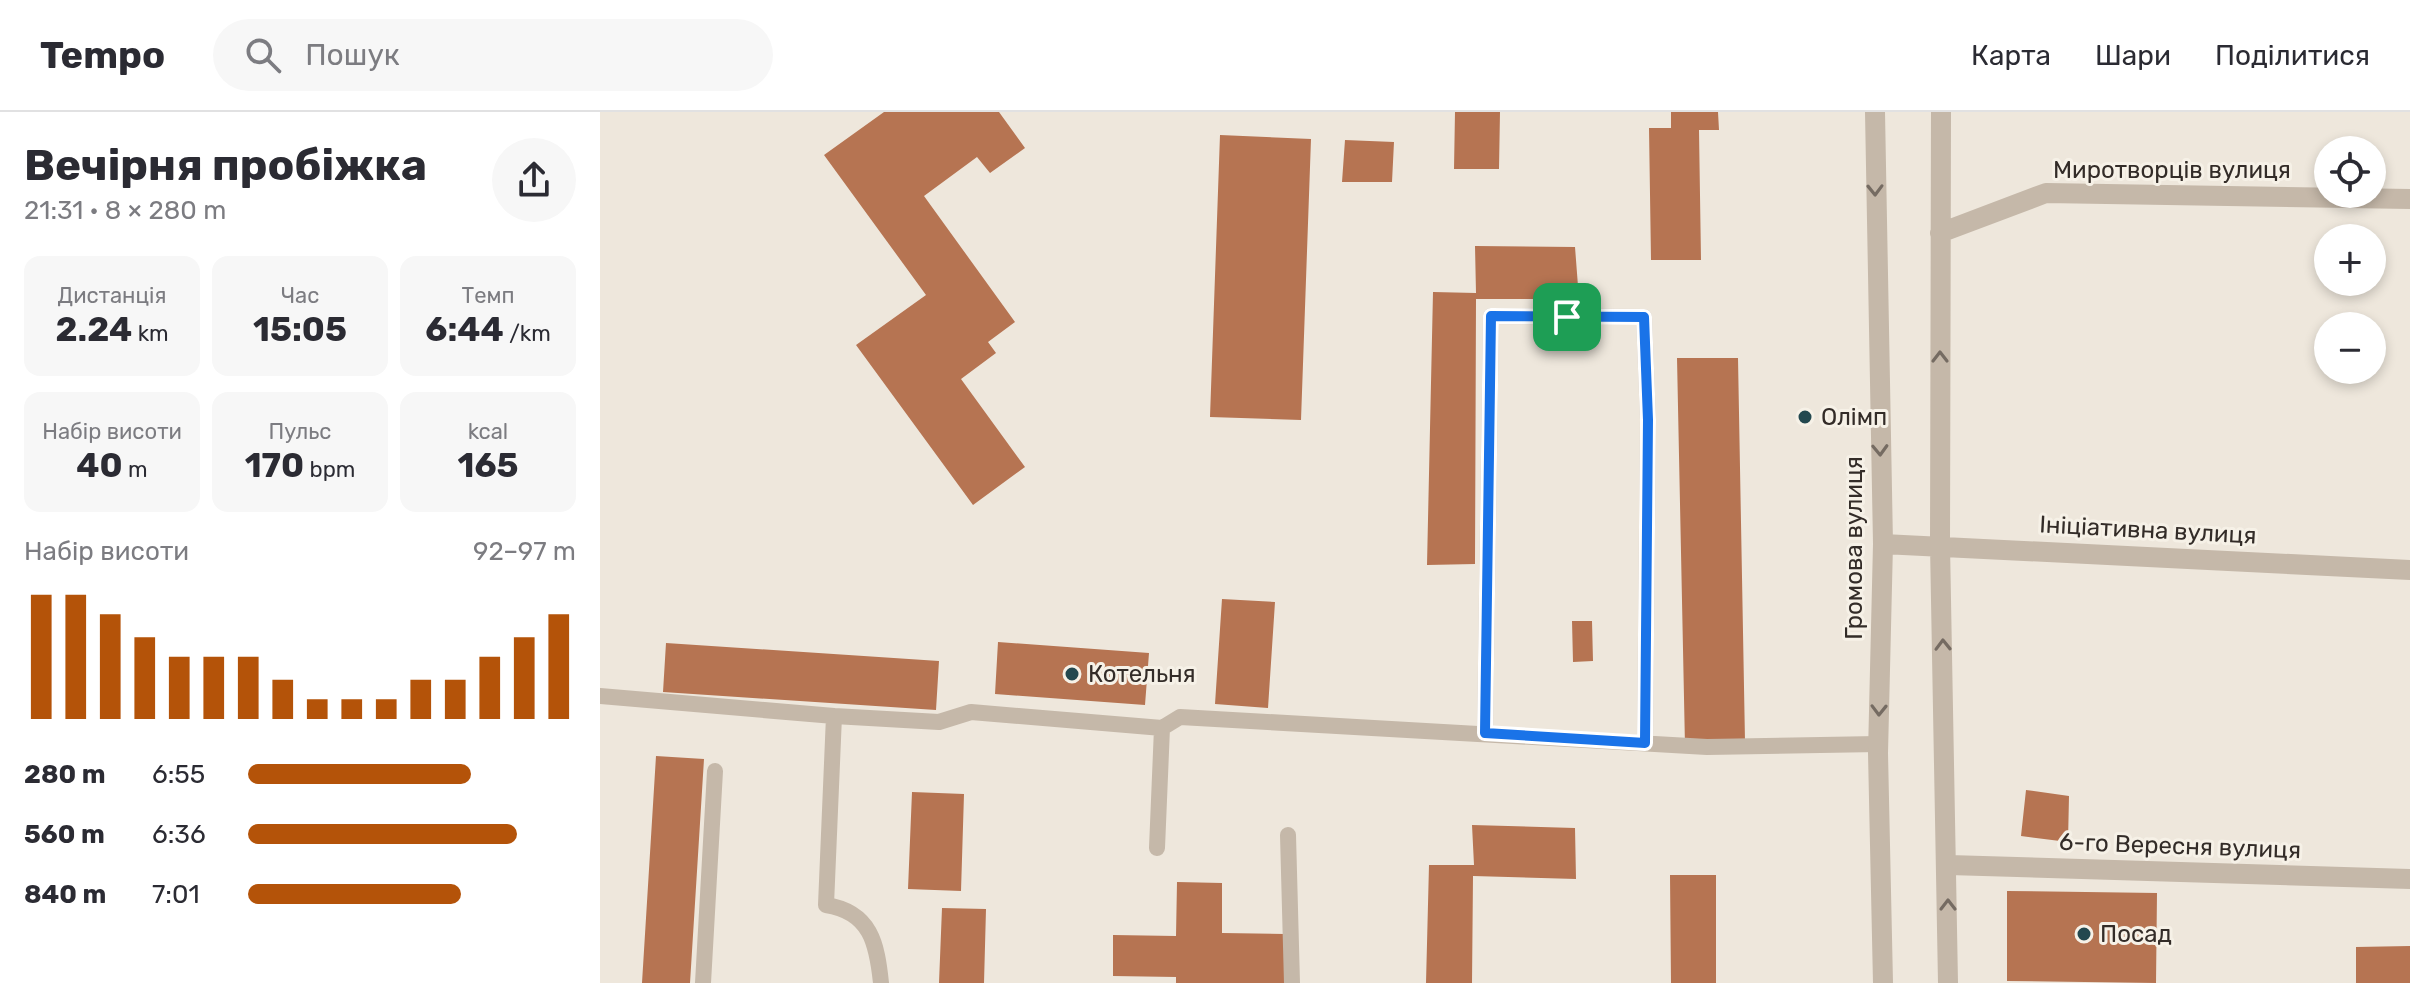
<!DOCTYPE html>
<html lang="uk">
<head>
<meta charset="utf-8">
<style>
	body { margin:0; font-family:Rubik,sans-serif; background:#f7f7f7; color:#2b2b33; height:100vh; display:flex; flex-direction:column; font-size:30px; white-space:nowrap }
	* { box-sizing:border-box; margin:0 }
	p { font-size:26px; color:#7c7c81 }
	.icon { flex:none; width:44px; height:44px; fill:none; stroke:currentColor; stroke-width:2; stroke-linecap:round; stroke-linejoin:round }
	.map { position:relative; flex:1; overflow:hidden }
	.details { display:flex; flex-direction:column; background:#fff; width:600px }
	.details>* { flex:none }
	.tools { position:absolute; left:1714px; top:24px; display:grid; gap:16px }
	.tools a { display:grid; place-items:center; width:72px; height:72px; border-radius:50%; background:#fff; box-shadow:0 4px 12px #0003; font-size:40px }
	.pin { position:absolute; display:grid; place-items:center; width:68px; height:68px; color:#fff; margin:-34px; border-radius:16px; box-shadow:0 4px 12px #0006 }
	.round { display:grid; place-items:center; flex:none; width:84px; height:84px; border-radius:42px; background:#f7f7f7 }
	.overview { display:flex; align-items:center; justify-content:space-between; height:136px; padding:0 24px }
	h1 { font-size:44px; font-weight:700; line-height:60px }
	.metrics { display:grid; grid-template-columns:repeat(3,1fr); gap:12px; height:136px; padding:8px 24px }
	.metrics div { display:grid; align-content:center; border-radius:16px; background:#f7f7f7; text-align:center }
	.metrics b { font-size:34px; font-weight:700 }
	.metrics small { font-size:22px; font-weight:400 }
	.metrics p { font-size:22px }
	.chart { height:224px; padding:16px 24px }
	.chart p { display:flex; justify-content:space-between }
	.chart svg { width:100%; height:144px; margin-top:8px; stroke:#b45309; stroke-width:6 }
	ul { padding:0 24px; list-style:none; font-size:26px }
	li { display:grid; grid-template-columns:128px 96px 1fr; align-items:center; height:60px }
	li i { height:20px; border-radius:10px; background:#b45309 }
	header { display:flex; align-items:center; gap:48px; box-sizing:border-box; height:112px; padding:0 40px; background:#fff; border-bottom:2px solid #e1e1e2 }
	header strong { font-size:38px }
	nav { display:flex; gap:44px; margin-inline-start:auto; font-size:28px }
	.search { width:560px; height:72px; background:#f7f7f7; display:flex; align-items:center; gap:20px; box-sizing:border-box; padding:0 28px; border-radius:44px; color:#7c7c81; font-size:30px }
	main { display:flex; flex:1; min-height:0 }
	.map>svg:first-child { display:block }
	.building { fill:#b67452 }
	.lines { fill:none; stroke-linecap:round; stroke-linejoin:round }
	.service { stroke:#c5b8a9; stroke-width:16 }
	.minor { stroke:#c5b8a9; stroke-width:20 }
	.oneway { stroke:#756b62 }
	.route-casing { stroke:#fff; stroke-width:16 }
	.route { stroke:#1a73e8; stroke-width:10 }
	.poi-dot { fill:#23484f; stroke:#f6f1e7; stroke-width:3 }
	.labels { text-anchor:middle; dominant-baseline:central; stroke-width:6; stroke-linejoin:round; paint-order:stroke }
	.street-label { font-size:24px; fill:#332c28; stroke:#f6f1e7 }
	.poi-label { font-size:24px; fill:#332c28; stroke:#f6f1e7; text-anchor:start }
</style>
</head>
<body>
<header>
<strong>Tempo</strong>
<div class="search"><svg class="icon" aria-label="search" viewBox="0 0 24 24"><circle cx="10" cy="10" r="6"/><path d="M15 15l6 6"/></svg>Пошук</div>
<nav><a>Карта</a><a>Шари</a><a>Поділитися</a></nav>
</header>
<main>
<section class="details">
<div class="overview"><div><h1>Вечірня пробіжка</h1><p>21:31 · 8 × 280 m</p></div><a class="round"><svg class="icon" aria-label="share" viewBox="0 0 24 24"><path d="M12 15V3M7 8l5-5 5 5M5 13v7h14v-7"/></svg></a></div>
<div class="metrics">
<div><p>Дистанція</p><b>2.24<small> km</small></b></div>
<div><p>Час</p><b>15:05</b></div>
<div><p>Темп</p><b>6:44<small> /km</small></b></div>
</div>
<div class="metrics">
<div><p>Набір висоти</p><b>40<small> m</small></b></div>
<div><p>Пульс</p><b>170<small> bpm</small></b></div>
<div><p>kcal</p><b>165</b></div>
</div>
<div class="chart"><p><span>Набір висоти</span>92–97 m</p>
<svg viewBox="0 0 160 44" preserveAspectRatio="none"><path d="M5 44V6M15 44V6M25 44V12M35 44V19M45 44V25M55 44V25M65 44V25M75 44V32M85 44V38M95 44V38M105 44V38M115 44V32M125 44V32M135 44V25M145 44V19M155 44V12"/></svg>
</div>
<ul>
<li><b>280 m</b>6:55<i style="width:68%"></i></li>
<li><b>560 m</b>6:36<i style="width:82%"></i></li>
<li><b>840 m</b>7:01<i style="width:65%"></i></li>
</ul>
</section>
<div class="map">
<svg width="1810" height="871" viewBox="0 0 1810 871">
	<rect width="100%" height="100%" fill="#eee7dc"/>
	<path class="building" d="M 284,0 L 399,0 L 425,36 L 390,61 L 377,45 L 324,84 L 415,210 L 388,230 L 396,241 L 361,267 L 425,355 L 373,393 L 256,233 L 326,183 L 224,43 Z
		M 855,0 L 900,0 L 899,57 L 854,57 Z
		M 1071,0 L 1118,0 L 1119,18 L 1099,18 L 1101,148 L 1051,148 L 1049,16 L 1071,16 Z
		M 620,23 L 711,27 L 701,308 L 610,305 Z
		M 745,28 L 794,30 L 792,70 L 742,70 Z
		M 875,134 L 975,135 L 979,187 L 876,187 L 875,452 L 827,453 L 833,180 L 876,181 Z
		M 1077,246 L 1138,246 L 1145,629 L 1085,634 Z
		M 622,487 L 675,490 L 668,596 L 615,592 Z
		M 972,509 L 992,509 L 993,549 L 973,550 Z
		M 398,530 L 549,541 L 545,593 L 395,582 Z
		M 66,531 L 339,549 L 336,598 L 63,580 Z
		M 56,644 L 104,647 L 90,871 L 42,871 Z
		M 1426,678 L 1469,684 L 1468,730 L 1421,724 Z
		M 312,680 L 364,682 L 361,779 L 308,777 Z
		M 872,713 L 975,716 L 976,767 L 873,764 L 872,871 L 826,871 L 829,753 L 874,753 Z
		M 1070,763 L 1116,763 L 1116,871 L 1071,871 Z
		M 577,770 L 622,771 L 622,821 L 685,822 L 685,871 L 576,871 L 576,865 L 513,864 L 513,823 L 576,824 Z
		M 1407,779 L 1557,781 L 1556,871 L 1407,869 Z
		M 342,796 L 386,797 L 384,871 L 339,871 Z
		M 1810,834 L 1810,871 L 1756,871 L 1756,835 Z"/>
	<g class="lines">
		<path class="service" d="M 0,584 L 234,604 L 226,793 C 271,800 277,832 281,871
			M 234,604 L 339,610 L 371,600 L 562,616 L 580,605 L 1107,635 L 1278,632
			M 885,621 L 891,204 L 1044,205 L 1048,308 L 1045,631
			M 688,723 L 692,871
			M 557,736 L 562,616
			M 103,871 L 115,659"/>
		<path class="minor" d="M 1275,0 L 1283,432 L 1278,641 L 1283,871
			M 1341,0 L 1340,433 L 1348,871
			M 1340,121 L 1446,81 L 1810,87
			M 1283,432 L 1810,458
			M 1349,753 L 1810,767"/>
	</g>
	<defs><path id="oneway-chevron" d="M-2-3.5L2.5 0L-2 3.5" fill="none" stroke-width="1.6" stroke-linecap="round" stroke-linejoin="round" transform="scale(2)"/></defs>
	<g class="oneway">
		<use href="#oneway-chevron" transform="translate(1275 78) rotate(89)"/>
		<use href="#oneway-chevron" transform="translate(1340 245) rotate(-90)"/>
		<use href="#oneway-chevron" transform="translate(1280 338) rotate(88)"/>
		<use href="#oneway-chevron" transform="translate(1343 533) rotate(-91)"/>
		<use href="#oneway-chevron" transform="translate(1279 598) rotate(91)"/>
		<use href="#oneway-chevron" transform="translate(1348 793) rotate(-90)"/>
	</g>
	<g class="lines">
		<g class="route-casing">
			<path id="route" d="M 891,204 L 1044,205 L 1048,308 L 1045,631 L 885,621 Z"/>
		</g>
		<use href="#route" class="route"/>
	</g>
	<g class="poi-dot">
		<circle cx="1205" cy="305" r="8"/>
		<circle cx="472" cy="562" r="8"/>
		<circle cx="1484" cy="822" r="8"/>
	</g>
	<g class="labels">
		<g class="street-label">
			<text x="1572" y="58">Миротворців вулиця</text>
			<text transform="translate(1548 418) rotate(3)">Ініціативна вулиця</text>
			<text transform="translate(1254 436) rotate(-90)">Громова вулиця</text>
			<text transform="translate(1580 734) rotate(2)">6-го Вересня вулиця</text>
		</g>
		<g class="poi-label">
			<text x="1221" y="305">Олімп</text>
			<text x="488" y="562">Котельня</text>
			<text x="1500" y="822">Посад</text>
		</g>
	</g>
</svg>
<div class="tools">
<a><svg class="icon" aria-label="locate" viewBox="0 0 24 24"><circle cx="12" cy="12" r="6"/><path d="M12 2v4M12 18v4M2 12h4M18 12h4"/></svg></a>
<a>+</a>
<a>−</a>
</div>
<div class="pin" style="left:967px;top:205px;background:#1e9e55"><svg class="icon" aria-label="arrive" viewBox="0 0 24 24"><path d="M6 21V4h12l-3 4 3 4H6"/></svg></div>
</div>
</main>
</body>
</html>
